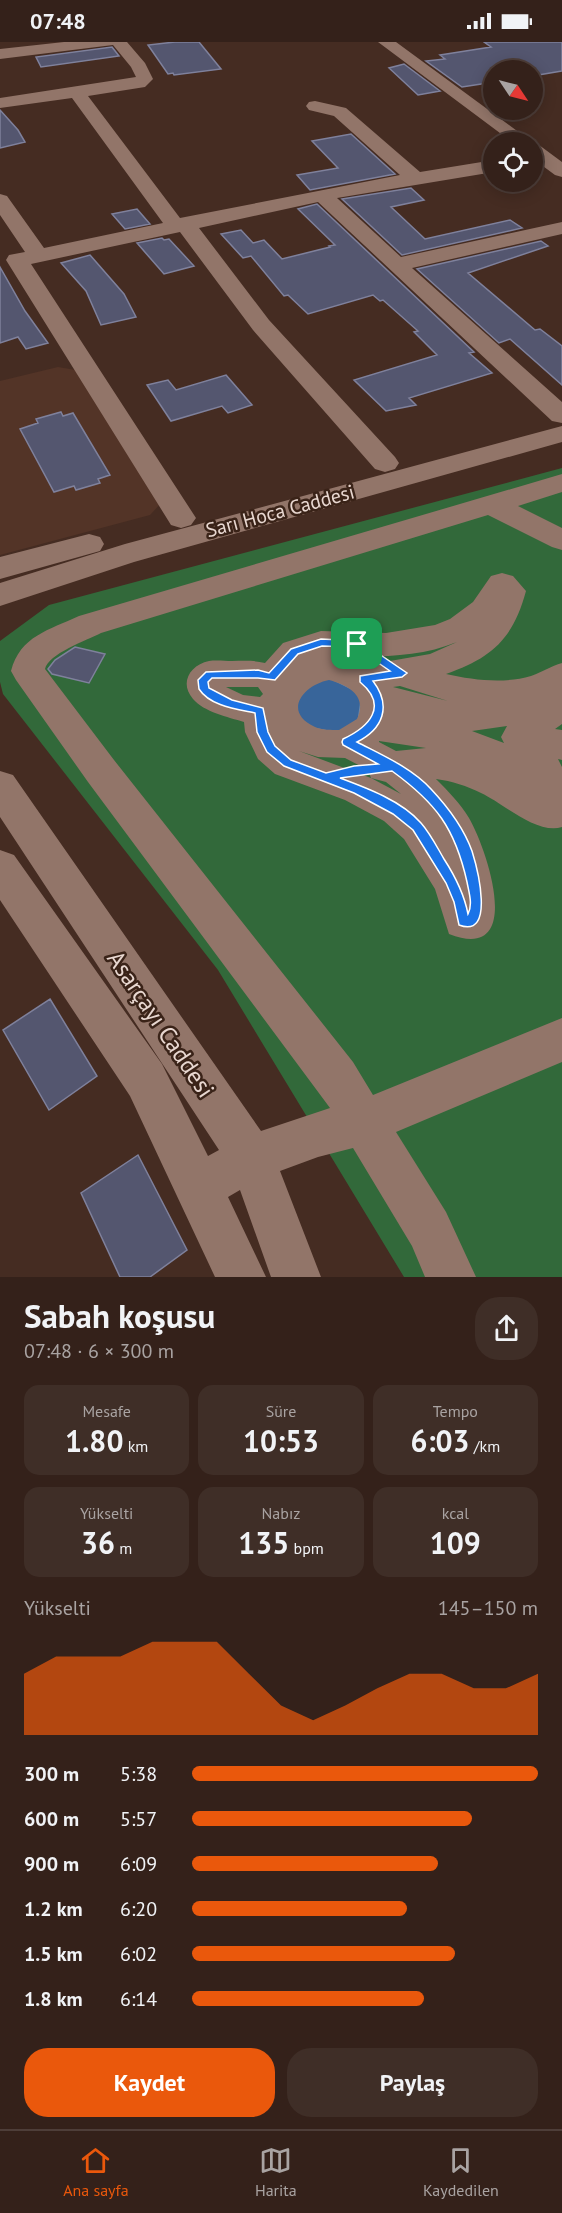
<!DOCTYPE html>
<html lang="tr">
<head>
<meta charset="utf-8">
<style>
	body { margin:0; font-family:"PT Sans",sans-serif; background:#3f2e27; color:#f1f3f6; height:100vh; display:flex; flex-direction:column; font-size:22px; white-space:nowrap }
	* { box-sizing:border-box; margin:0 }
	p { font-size:20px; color:#a9a3a2 }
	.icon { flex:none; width:33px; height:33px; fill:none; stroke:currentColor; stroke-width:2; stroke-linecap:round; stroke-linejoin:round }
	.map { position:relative; height:1235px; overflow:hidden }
	.drawer { display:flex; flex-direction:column; background:#34211a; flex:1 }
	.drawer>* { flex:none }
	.needle { width:39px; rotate:125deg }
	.tools { position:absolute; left:483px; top:18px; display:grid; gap:12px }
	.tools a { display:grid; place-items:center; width:60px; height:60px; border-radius:50%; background:#34211a; box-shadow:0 3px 15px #0003,0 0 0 2px #4e3e39; font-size:30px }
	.pin { position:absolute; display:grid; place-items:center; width:51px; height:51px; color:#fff; margin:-26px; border-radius:12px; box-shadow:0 3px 9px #0006 }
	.round { display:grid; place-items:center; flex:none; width:63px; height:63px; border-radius:24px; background:#3f2e27 }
	.overview { display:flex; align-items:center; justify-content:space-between; height:102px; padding:0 24px }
	h1 { font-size:33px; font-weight:700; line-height:45px }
	.stats { display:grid; grid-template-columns:repeat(3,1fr); gap:9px; height:102px; padding:6px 24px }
	.stats div { display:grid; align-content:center; border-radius:15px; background:#3f2e27; text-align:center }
	.stats b { font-size:30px; font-weight:700 }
	.stats small { font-size:16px; font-weight:400 }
	.stats p { font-size:16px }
	.chart { height:168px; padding:12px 24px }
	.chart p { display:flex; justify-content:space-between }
	.chart svg { width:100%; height:108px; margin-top:6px; fill:#ea580c; opacity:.7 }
	.button { display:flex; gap:12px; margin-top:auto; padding:12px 24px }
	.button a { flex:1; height:69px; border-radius:24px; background:#ea580c; color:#fff; font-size:24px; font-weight:700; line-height:69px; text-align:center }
	.button a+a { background:#3f2e27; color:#f1f3f6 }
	ul { padding:0 24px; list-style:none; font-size:20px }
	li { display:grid; grid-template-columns:96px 72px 1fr; align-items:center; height:45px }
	li i { height:15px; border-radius:8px; background:#ea580c }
	.status { display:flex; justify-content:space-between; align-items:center; height:42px; padding:0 30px; background:#34211a; direction:ltr }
	.status svg { height:16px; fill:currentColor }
	.tabs { display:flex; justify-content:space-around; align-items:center; height:84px; border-top:2px solid #4e3e39; background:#34211a; font-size:16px; color:#a9a3a2 }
	.tabs a { display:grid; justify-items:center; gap:3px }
	.tabs .selected { color:#ea580c }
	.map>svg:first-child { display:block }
	.built { fill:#533427 }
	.green { fill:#32693a }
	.water { fill:#38659a; stroke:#6d88aa; stroke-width:1.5 }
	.building { fill:#54566f; stroke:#7f819c; stroke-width:1.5 }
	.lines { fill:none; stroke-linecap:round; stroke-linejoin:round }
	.minor { fill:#927569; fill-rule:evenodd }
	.route { fill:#1a73e8; stroke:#fff; stroke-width:1.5; fill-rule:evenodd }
	.labels { text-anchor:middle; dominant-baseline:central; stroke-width:5; stroke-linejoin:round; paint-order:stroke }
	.street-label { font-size:20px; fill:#e9d8d1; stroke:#3a2318 }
	.near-street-label { font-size:24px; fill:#e9d8d1; stroke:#3a2318 }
</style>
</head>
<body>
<div class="status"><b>07:48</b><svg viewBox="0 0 49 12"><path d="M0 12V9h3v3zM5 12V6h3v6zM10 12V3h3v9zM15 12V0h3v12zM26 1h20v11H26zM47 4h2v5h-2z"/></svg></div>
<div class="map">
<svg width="562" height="1235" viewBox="0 0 562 1235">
	<rect width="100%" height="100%" fill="#452c22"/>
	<path class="built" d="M 58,325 L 81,329 L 163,459 L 150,473 L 0,513 L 0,339 Z"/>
	<path class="green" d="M 562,426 L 562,1235 L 404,1235 L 218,928 L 3,652 L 0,640 L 0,599 L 49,563 Z"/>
	<path class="water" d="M 324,633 L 362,652 L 358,680 L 338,691 L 302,684 L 290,656 Z"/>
	<path class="building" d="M 175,0 L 199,0 L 221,27 L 174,33 L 173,31 L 168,32 L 148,3 Z
		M 484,0 L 562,0 L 562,29 L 532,34 L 532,28 L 494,28 L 494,40 L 462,45 L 426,19 L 445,17 L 440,13 L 491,5 Z
		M 112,5 L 119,14 L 41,25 L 36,15 Z
		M 404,22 L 440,49 L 418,53 L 389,26 Z
		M 0,68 L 18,88 L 25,100 L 0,106 Z
		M 351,92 L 395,132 L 310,148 L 297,133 L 338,126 L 312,99 Z
		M 411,146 L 424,158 L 391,165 L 425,197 L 510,178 L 522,186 L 402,213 L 342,157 Z
		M 317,162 L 474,310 L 469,311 L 492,331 L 409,356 L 416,363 L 386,369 L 354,338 L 437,313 L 414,290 L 418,289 L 383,258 L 380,259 L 373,253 L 308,272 L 288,253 L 284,254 L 251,214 L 243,216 L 221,192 L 241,188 L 253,201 L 264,198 L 282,217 L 330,205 L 329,204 L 335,203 L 298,167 Z
		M 137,167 L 150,182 L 125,187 L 112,172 Z
		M 162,196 L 164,198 L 169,197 L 194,224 L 164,232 L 137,201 Z
		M 541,199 L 548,204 L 468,231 L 535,288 L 540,287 L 562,304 L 562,343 L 510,297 L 499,301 L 417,227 Z
		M 90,213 L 124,252 L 136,275 L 101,283 L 86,249 L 61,221 Z
		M 0,225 L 25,269 L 48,301 L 26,307 L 18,295 L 0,301 Z
		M 226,333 L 252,363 L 228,371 L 222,364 L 171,379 L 147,343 L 168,338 L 176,348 Z
		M 61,370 L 63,374 L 73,371 L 110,433 L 98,437 L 100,441 L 76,448 L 74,444 L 54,450 L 20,387 L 38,381 L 36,377 Z
		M 75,605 L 105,612 L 89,641 L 52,632 L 48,627 L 55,618 Z
		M 50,957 L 97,1034 L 49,1068 L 3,988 Z
		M 138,1113 L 187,1208 L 150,1235 L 120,1235 L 81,1151 Z"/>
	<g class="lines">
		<path class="minor" d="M 64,0 L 127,0 L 145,21 L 153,37 L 145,45 L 88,54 L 180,176 L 400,133 L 334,74 L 309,68 L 306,64 L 309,60 L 315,59 L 346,66 L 420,130 L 494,118 L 494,130 L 337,156 L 401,215 L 562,180 L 562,192 L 412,226 L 562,360 L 562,381 L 552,379 L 318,160 L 199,186 L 269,278 L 395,415 L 399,421 L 395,427 L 385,430 L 375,427 L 253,288 L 180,190 L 31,222 L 196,476 L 191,483 L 181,486 L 171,483 L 6,218 L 9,213 L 25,210 L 0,173 L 0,152 L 7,154 L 44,206 L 163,181 L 72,56 L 0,66 L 0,56 L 136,35 L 131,25 L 113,3 L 0,17 L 0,7 Z
			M 378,0 L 396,0 L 532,100 L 512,100 Z
			M 532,101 L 539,103 L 562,120 L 562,135 L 555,133 L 532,116 Z
			M 562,384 L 562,400 L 134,520 L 0,564 L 0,541 L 125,502 Z
			M 562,432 L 562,450 L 518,464 L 562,486 L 562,508 L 552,505 L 488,473 L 101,591 C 87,598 48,612 45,627 L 114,718 L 353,1020 L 373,1053 L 562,976 L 562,1020 L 396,1090 L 446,1170 L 476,1235 L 425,1235 L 412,1204 L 353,1106 L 318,1115 L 280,1129 L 321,1235 L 271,1235 L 240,1148 L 228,1155 L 266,1235 L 215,1235 L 130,1054 L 0,858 L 0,808 L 14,813 L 162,1022 L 208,1114 L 219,1108 L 0,775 L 0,729 L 13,733 L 261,1089 L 330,1066 L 88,740 L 16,638 L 11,629 C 20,594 49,588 79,574 Z
			M 89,492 L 100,495 L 104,502 L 100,509 L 0,537 L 0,515 Z
			M 502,531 L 513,534 L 526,549 C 513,597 492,616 446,632 C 473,638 504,642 531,634 C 542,630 551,624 562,621 L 562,682 L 555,687 L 562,688 L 562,718 L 558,717 L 562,725 L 562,785 C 537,793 503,761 481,751 C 467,744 452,739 436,737 C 448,749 460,761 469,776 C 487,807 526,922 449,892 L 435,847 L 404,797 L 384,779 L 345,758 L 275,732 L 258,717 L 245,690 L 244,680 C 228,675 204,670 193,657 C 179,641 190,623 209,619 C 216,618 225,619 232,619 C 243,619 254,618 265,621 L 283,601 L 321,589 L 386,591 L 435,583 L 450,577 L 473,560 L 491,534 ZM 457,600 L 430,612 L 367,623 L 335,614 C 376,615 418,616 457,600 ZM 329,638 C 348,643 368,654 357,677 L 339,688 C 331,688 322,688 315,685 C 282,670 303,643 329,638 ZM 400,644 L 448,659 L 393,645 ZM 226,645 L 258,645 L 263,652 L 260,655 L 243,653 ZM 507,684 L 501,695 L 504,701 L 472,689 ZM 379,700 L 379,699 L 426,706 L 396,709 ZM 299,709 L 318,715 L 345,716 L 368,728 L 371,736 L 386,740 L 401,752 L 371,736 Z"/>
	</g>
	<path class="route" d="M 321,597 L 360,599 L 407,631 L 402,635 L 373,639 C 392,664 383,687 357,700 C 382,713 412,726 431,747 C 447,764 464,787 472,809 C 477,825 496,897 459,883 L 454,860 L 446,841 L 413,788 L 393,772 L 354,751 L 284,724 L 267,710 L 257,690 L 255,671 C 236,667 210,664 199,647 L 198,638 L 206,630 L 258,628 L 269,631 L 291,607 ZM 322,604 L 355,605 L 390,629 L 360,634 L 360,640 C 389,664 369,685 343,697 L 342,700 L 343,703 L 378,722 L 354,724 L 326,731 L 291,718 L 275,704 L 268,690 L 263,666 L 232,658 L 209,646 L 208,640 L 212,636 L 258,636 L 275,638 L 298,612 ZM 392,729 C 436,761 455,786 467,840 C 469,851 473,862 468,872 C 464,851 455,834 444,817 C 437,805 430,791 421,781 C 402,759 367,746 340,736 Z"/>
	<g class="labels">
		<g class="street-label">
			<text transform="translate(280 469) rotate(-15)">Sarı Hoca Caddesi</text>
		</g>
		<g class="near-street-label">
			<text transform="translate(161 982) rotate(56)">Asarçayı Caddesi</text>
		</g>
	</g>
</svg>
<div class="tools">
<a><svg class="needle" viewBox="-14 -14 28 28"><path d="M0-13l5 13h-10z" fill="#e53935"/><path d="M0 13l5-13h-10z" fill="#a9a3a2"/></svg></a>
<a><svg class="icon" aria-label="locate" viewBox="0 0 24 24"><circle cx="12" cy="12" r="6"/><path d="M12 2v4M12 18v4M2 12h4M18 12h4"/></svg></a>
</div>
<div class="pin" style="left:357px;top:602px;background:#1e9e55"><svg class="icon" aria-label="arrive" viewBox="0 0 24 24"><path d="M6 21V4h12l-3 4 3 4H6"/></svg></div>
</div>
<section class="drawer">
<div class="overview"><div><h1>Sabah koşusu</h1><p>07:48 · 6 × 300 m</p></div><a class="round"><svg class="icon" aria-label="share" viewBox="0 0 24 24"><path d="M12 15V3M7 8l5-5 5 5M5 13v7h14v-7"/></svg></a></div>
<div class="stats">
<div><p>Mesafe</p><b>1.80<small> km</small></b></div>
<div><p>Süre</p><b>10:53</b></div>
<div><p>Tempo</p><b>6:03<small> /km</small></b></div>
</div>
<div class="stats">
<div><p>Yükselti</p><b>36<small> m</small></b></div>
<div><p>Nabız</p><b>135<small> bpm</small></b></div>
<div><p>kcal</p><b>109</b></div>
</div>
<div class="chart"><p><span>Yükselti</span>145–150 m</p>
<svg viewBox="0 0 160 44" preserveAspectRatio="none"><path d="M0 44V19L10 12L20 12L30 12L40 6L50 6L60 6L70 19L80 32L90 38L100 32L110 25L120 19L130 19L140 25L150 25L160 19V44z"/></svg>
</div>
<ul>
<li><b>300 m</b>5:38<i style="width:100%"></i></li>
<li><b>600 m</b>5:57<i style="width:81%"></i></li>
<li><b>900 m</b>6:09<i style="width:71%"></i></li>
<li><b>1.2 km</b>6:20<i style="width:62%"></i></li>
<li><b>1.5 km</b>6:02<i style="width:76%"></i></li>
<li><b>1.8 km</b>6:14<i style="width:67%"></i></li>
</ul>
<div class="button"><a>Kaydet</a><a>Paylaş</a></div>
</section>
<nav class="tabs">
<a class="selected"><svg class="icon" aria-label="home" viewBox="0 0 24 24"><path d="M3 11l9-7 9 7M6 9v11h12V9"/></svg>Ana sayfa</a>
<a><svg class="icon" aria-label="map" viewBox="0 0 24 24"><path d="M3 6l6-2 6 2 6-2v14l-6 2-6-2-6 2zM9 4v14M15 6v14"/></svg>Harita</a>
<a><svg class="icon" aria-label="saved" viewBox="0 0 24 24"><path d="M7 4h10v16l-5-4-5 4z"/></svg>Kaydedilen</a>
</nav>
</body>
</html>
